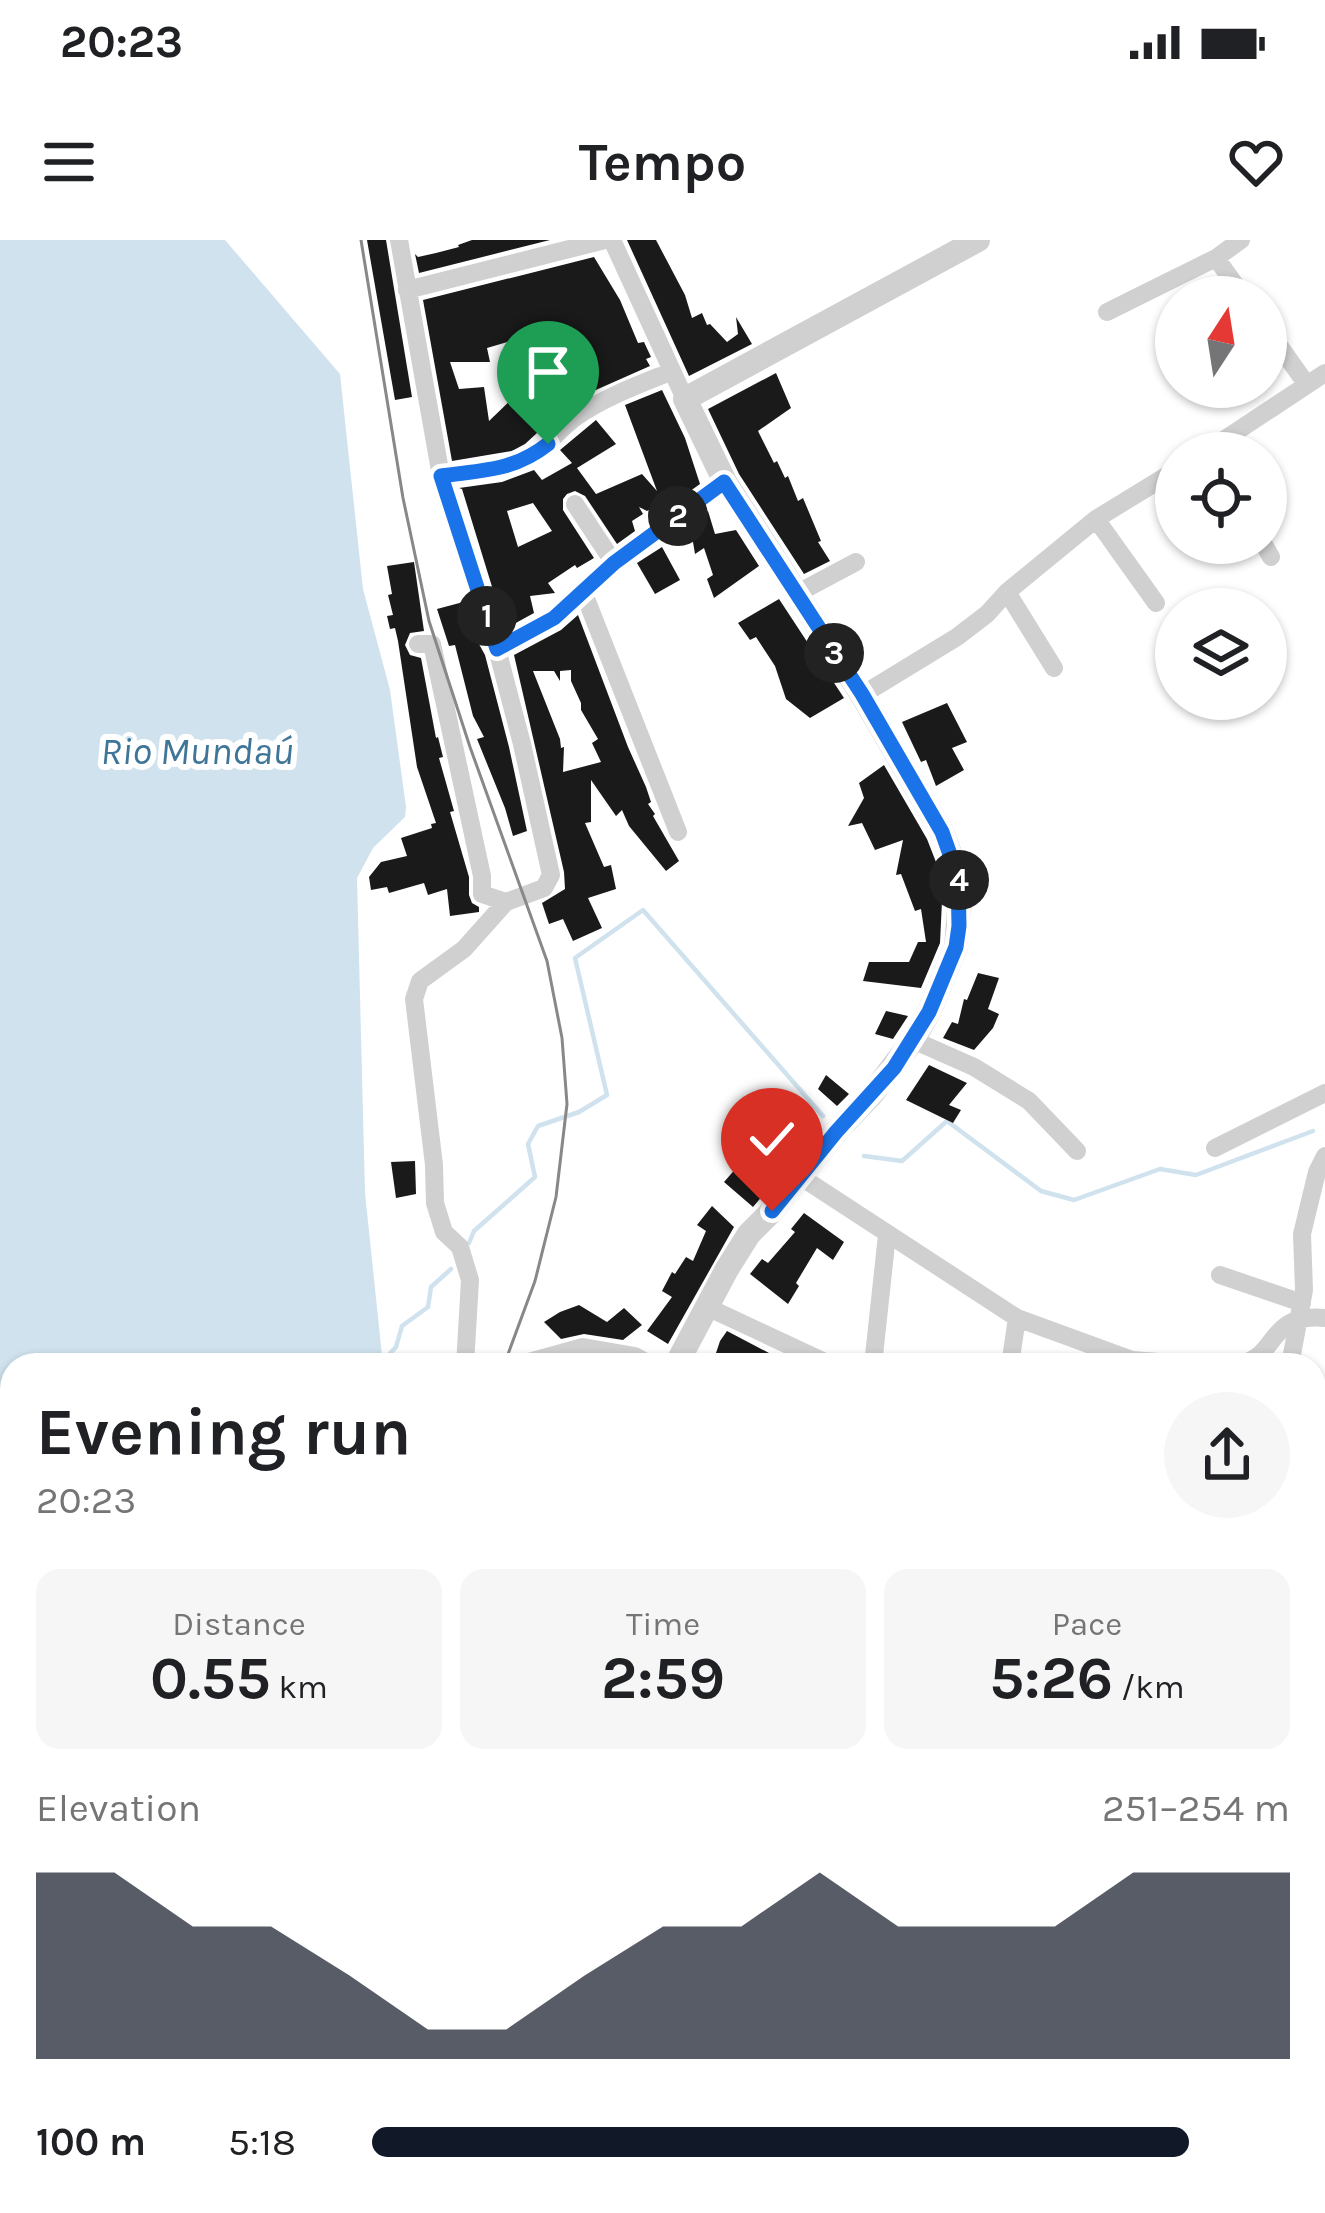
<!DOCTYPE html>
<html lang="en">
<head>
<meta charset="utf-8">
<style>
	body { margin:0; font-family:Karla,sans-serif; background:#f6f6f6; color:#202124; height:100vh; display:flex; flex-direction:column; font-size:45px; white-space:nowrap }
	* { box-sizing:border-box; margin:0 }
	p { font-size:39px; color:#757577 }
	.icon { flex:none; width:66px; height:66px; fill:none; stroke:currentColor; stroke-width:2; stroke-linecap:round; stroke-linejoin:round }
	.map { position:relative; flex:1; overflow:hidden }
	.panel { position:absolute; left:0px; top:1113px; width:1326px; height:861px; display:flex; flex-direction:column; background:#fff; border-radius:36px 36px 0 0; box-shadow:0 3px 9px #0004 }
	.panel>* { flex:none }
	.needle { width:78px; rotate:12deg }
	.controls { position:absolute; left:1155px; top:36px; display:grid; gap:24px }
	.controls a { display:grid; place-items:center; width:132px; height:132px; border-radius:50%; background:#fff; box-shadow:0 3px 9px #0004; font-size:60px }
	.pin { position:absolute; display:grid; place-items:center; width:102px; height:102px; color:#fff; margin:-123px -51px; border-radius:50% 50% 50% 0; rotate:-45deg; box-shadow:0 0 12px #0007 }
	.pin .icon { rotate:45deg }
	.km { position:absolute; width:60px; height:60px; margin:-30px; border-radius:50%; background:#222; color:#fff; font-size:33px; line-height:60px; text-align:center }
	.round { display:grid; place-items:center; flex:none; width:126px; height:126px; border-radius:63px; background:#f6f6f6 }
	.head { display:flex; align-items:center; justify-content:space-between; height:204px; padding:0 36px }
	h1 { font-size:66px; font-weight:700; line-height:90px }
	.metrics { display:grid; grid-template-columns:repeat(3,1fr); gap:18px; height:204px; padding:12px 36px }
	.metrics div { display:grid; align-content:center; border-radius:24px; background:#f6f6f6; text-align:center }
	.metrics b { font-size:60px; font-weight:700 }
	.metrics small { font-size:33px; font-weight:400 }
	.metrics p { font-size:33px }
	.chart { height:336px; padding:24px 36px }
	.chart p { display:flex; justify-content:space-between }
	.chart svg { width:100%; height:216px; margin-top:12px; fill:#111827; opacity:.7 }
	ul { padding:0 36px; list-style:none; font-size:39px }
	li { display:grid; grid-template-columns:192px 144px 1fr; align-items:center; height:90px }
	li i { height:30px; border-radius:15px; background:#111827 }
	.status { display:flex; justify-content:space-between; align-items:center; height:84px; padding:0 60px; background:#fff; direction:ltr }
	.status svg { height:33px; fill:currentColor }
	header { display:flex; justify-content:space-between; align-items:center; height:156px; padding:0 36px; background:#fff; font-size:54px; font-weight:700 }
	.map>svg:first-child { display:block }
	.water { fill:#cfe2ee }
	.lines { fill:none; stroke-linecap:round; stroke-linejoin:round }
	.stream { stroke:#cfe2ee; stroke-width:4.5 }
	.building { fill:#1a1a1a; fill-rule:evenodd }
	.minor { stroke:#d0d0d0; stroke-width:18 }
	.tertiary { stroke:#d0d0d0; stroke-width:24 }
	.primary { stroke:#ababab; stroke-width:30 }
	.tram { stroke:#888; stroke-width:3 }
	.route-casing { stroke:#fff; stroke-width:24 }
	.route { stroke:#1a73e8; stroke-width:15 }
	.labels { text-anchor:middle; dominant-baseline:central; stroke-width:12; stroke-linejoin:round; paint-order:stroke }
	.water-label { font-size:39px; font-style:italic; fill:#3f7597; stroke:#fff }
</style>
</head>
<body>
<div class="status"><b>20:23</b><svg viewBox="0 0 49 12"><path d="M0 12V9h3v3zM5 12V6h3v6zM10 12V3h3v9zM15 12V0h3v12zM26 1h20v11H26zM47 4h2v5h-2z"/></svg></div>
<header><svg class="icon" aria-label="menu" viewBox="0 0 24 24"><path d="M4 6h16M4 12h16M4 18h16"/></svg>Tempo<svg class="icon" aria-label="heart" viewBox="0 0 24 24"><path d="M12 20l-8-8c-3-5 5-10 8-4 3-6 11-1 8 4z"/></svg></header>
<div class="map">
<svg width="1325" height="1973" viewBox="0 0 1325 1973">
	<rect width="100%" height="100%" fill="#fff"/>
	<path class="water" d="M 0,0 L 225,0 L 340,134 L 363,349 L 390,450 L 406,567 L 405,577 L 373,608 L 357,638 L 365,953 L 383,1125 L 12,1125 L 12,1962 L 435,1962 L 444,1973 L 0,1973 Z"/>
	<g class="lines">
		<path class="stream" d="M 864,916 L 902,921 L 947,881 L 1041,951 L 1074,960 L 1160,929 L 1196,935 L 1313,891
			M 469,1003 L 474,991 L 535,937 L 528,904 L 538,886 L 579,872 L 607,855 L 575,718 L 643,670 L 823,876
			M 383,1121 L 396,1107 L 402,1086 L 428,1067 L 431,1047 L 451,1029"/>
	</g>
	<path class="building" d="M 367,0 L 386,0 L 412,157 L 395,160 Z
		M 472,0 L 550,0 L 419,33 L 415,14 L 418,17 L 436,13 L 459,7 L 458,5 Z
		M 627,0 L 656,0 L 685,55 L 692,78 L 702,73 L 707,85 L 710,84 L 727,102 L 738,94 L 736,77 L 752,104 L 689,136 Z
		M 594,17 L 620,60 L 638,103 L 644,102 L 651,117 L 646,119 L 650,126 L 589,153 L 582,122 L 580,123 L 567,91 L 563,93 L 562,86 L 487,108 L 490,122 L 450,122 L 459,149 L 484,147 L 489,181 L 520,151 L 549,182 L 525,204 L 512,211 L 452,221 L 423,60 Z
		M 776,133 L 791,168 L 758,191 L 774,223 L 777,221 L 785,238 L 788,236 L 798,261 L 803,258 L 821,301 L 818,302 L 830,321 L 804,334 L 739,234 L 708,169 Z
		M 662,150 L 685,198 L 700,244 L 657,275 L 660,272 L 656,266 L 647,271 L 639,267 L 643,274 L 632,281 L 635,291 L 617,304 L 585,256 L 575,251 L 567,254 L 563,259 L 563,270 L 594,318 L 577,328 L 575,325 L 548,343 L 555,353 L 530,356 L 534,373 L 505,389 L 462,249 L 459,248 L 502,242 L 534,230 L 542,240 L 572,223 L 560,210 L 596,180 L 616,204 L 577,228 L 596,254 L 642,234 L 657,251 L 625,165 ZM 533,263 L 552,291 L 518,307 L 507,271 Z
		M 708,271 L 715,294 L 736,290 L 759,326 L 714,358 L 707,339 L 713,335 L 704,308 L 695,314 L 691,290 L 685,288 Z
		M 662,307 L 680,340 L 655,354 L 637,323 Z
		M 414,322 L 424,391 L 410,393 L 405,405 L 410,415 L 421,418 L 436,498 L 438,497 L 443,517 L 439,518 L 454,571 L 450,572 L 469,637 L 469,655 L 472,663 L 479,667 L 479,672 L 450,676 L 447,649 L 428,655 L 424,643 L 389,653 L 387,647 L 371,650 L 369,637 L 381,622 L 407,616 L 401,598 L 432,588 L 431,584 L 436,583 L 417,527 L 398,401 L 395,388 L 390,389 L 387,376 L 393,375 L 388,355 L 392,354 L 387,326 Z
		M 779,359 L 844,458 L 810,478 L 786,459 L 775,426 L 756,397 L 750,400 L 738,383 Z
		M 467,361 L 478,394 L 474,395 L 485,415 L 509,507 L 527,591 L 513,596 L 505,568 L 477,499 L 484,497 L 473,476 L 455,405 L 449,406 L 437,369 Z
		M 578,375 L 628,507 L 646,547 L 651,562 L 648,564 L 655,574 L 653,576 L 679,621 L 666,631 L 629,586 L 622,570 L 616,576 L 591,540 L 591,582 L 585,583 L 604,627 L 611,625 L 616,649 L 588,658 L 602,688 L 573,701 L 563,679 L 549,684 L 542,663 L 565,649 L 564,632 L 514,415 L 561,390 ZM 571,430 L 571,441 L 581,463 L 581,470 L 598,499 L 592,503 L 601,522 L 563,532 L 564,507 L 561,508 L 560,499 L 533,431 L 554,431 L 560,441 L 560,431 Z
		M 947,463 L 967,502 L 952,508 L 964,530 L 936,546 L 926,520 L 921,522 L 902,482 Z
		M 884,525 L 927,599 L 943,640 L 940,703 L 921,748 L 863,741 L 869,722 L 909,722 L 918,702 L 926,702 L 921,669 L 915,671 L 901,634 L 896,635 L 903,600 L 875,610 L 862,583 L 848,586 L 864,558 L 859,543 Z
		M 978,733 L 999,738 L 988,769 L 999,774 L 993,788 L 974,810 L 943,798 L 952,782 L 958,784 L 964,759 L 967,760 Z
		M 886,771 L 908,776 L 893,799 L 875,794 Z
		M 929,825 L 967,843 L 949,865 L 961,870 L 953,883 L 906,860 Z
		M 826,835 L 849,854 L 837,866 L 818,849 Z
		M 789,864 L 817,889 L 805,904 L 775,878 Z
		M 740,875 L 769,887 L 761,910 L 726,896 Z
		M 415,921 L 416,954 L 396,958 L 391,922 Z
		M 738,926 L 770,947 L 753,967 L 724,942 Z
		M 712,966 L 734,987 L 668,1104 L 647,1091 L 672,1057 L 662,1051 L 672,1032 L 675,1034 L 686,1017 L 693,1021 L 706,991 L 697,985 Z
		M 804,973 L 844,1002 L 833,1020 L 817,1008 L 796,1043 L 799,1046 L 788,1064 L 750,1034 L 762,1019 L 768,1023 L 795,992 L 791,989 Z
		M 579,1065 L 607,1082 L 624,1068 L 642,1085 L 623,1100 L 584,1094 L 561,1099 L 544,1082 L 560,1072 Z
		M 727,1091 L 769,1113 L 761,1125 L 712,1125 L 720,1101 Z"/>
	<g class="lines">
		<path class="minor" d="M 399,0 L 441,236 L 497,409 L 522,504 L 551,635 L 544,648 L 506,662 L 464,709 L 420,741 L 414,759 L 434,925 L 435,963 L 444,992 L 460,1007 L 470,1040 L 465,1125
			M 612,0 L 685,159
			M 1216,18 L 1244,57
			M 407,50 L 605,0
			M 1107,72 L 1216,18 L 1241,0
			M 1266,87 L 1307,145
			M 1204,213 L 1325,133
			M 441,236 C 466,233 493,233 517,224 C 541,215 555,192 576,177 C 605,157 638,145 670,132
			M 575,264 L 614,323
			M 1096,279 L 1156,363
			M 1263,303 L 1271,317
			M 583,351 L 678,592
			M 1007,352 L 1054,428
			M 796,354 L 856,322
			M 418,404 L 432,404 L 482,636 L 482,654 L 506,662
			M 497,409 L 554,378 L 614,323 L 725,242
			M 862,455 L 957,397 L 987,374 L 1007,352 L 1096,279 L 1176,230
			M 913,800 L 974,827 L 1029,861 L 1077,911
			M 1215,908 L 1325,853
			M 801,937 L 1017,1078 L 1132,1120 L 1200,1125
			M 1220,1035 L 1302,1063
			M 707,1067 L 831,1125
			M 518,1125 L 583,1107 L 635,1116 L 651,1125
			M 873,1125 L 887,995
			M 1010,1125 L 1017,1078
			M 1221,1125 C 1228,1125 1235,1126 1241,1124 C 1279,1115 1267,1073 1325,1078
			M 1290,1125 L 1304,1050 L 1302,994 L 1317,932 L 1325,916
			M 1314,1330 L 1325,1334
			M 1314,1420 L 1325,1424
			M 1314,1931 L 1325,1943
			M 605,1962 L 611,1973
			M 752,1962 L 761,1973
			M 886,1962 L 896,1973
			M 934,1973 L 953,1962
			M 1127,1973 L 1146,1962"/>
		<path class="tertiary" d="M 676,1125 L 727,1029 L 749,994 L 772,971 L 836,892 L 872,854 L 913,800 L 929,772 L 956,707 L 960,659 L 959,637 L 942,592 L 862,455 L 725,242 L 685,159 L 978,0"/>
		<path class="primary" d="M 0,1453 L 12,1458
			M 515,1962 L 526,1973"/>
		<path class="tram" d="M 361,0 L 403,258 L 429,381 L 470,507 L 547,721 L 562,798 L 567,864 L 556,957 L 535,1041 L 504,1125
			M 587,1962 L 595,1973"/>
	</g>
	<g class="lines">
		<g class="route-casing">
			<path id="route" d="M 548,204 C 514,231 483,230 441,236 L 497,409 L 554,378 L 614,323 L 724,242 L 862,454 L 942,592 L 958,637 L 959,686 L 956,707 L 929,772 L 894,828 L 836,892 L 772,971"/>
		</g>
		<use href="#route" class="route"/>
	</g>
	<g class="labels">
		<g class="water-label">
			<text x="197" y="511">Rio Mundaú</text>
		</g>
	</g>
</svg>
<div class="controls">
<a><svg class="needle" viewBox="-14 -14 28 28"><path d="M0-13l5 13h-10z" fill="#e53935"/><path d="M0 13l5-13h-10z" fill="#757577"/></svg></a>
<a><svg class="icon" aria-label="locate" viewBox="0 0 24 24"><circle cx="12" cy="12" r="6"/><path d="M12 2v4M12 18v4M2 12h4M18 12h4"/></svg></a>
<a><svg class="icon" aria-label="layers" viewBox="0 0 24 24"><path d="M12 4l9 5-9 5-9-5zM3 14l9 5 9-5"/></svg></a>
</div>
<div class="pin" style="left:548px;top:204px;background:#1e9e55"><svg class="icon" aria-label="arrive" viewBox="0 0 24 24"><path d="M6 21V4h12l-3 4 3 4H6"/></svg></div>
<div class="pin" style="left:772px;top:971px;background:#d93025"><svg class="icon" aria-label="check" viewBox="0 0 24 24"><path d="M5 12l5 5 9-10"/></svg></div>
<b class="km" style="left:487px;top:376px">1</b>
<b class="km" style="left:678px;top:276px">2</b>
<b class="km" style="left:834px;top:413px">3</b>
<b class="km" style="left:959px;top:640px">4</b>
<section class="panel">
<div class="head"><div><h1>Evening run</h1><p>20:23</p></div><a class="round"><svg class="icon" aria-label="share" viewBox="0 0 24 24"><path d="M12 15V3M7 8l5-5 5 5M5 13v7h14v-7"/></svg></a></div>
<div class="metrics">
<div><p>Distance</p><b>0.55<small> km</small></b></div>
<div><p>Time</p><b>2:59</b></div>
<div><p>Pace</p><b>5:26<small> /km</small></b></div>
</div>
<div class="chart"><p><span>Elevation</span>251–254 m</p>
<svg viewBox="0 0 160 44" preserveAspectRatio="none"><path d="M0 44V6L10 6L20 17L30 17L40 27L50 38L60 38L70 27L80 17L90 17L100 6L110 17L120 17L130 17L140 6L150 6L160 6V44z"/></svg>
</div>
<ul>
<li><b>100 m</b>5:18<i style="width:89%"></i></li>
</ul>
</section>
</div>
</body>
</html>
